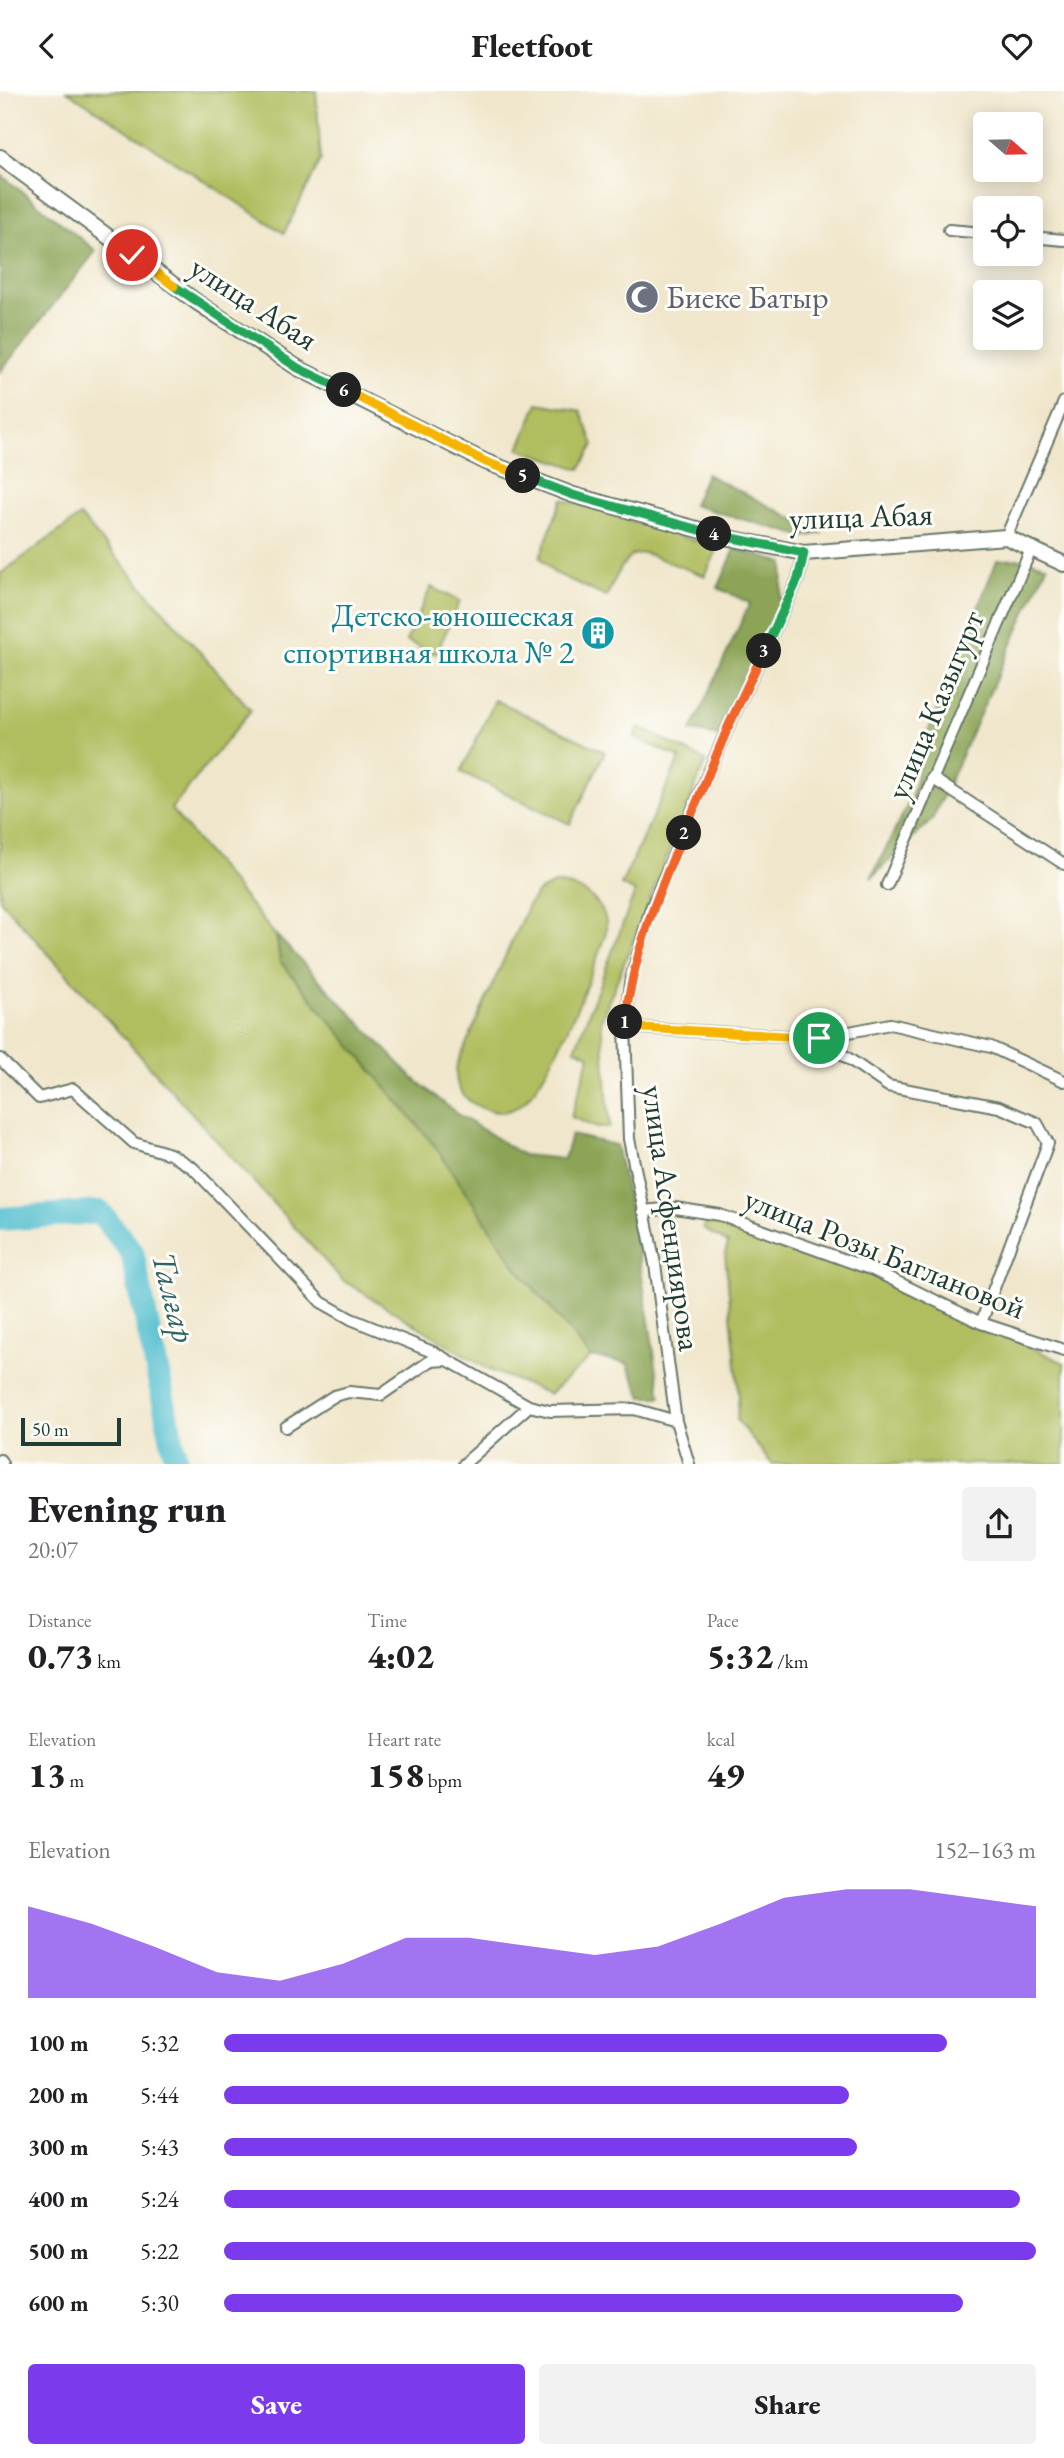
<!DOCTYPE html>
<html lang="en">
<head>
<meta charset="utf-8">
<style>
	body { margin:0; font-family:"EB Garamond",serif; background:#f2f2f2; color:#202124; height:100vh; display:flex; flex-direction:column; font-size:26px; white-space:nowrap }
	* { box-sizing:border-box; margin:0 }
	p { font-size:23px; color:#757577 }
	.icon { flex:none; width:38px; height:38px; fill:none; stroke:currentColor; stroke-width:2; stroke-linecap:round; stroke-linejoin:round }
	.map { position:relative; height:1373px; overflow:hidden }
	.side { display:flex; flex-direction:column; background:#fff; flex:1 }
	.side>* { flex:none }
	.needle { width:46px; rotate:110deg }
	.fabs { position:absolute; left:973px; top:21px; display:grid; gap:14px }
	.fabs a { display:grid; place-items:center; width:70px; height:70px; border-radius:7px; background:#fff; box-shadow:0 4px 18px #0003; font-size:35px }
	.scale { position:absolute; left:21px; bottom:18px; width:100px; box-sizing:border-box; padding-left:7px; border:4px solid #1f3d34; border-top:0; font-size:19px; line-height:24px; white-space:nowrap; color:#1f3d34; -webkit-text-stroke:5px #fdfcf7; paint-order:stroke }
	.pin { position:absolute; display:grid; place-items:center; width:60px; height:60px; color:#fff; margin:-30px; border:4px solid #fff; border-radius:50%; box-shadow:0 2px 7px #0007 }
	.km { position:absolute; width:35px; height:35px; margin:-18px; border-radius:50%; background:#222; color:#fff; font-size:19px; line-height:35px; text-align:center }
	.round { display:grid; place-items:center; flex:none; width:74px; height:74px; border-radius:7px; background:#f2f2f2 }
	.head { display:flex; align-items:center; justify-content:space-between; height:119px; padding:0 28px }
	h1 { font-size:38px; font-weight:800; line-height:52px }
	.figures { display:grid; grid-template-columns:repeat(3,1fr); gap:10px; height:119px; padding:7px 28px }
	.figures div { display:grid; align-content:center }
	.figures b { font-size:35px; font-weight:800 }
	.figures small { font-size:19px; font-weight:400 }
	.figures p { font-size:19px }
	.chart { height:196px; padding:14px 28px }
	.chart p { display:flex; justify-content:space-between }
	.chart svg { width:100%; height:126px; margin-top:7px; fill:#7c3aed; opacity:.7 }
	.button { display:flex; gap:14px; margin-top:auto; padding:14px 28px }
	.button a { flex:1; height:80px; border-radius:7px; background:#7c3aed; color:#fff; font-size:28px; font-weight:800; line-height:80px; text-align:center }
	.button a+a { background:#f2f2f2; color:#202124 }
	ul { padding:0 28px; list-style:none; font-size:23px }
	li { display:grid; grid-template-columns:112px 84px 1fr; align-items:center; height:52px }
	li i { height:18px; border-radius:9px; background:#7c3aed }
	header { display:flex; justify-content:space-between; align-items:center; height:91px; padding:0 28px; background:#fff; font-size:32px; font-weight:800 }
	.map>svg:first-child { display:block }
	.green { fill:#b1bd5f; stroke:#687d4a; stroke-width:2 }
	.forest { fill:#8ca456; stroke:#567045; stroke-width:2 }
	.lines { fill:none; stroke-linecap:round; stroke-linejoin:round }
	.river { stroke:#55c0d0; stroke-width:24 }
	.minor-casing { stroke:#687869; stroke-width:14 }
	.tertiary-casing { stroke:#687869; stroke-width:18 }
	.minor { stroke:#fff; stroke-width:10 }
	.tertiary { stroke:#fff; stroke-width:14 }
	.split-1-casing { stroke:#fff; stroke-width:14 }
	.split-2-casing { stroke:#fff; stroke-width:14 }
	.split-3-casing { stroke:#fff; stroke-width:14 }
	.split-4-casing { stroke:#fff; stroke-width:14 }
	.split-5-casing { stroke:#fff; stroke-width:14 }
	.split-6-casing { stroke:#fff; stroke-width:14 }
	.split-7-casing { stroke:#fff; stroke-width:14 }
	.split-8-casing { stroke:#fff; stroke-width:14 }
	.split-1 { stroke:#f5b400; stroke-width:9 }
	.split-2 { stroke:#f0652b; stroke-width:9 }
	.split-3 { stroke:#f0652b; stroke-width:9 }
	.split-4 { stroke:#22a559; stroke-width:9 }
	.split-5 { stroke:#22a559; stroke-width:9 }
	.split-6 { stroke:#f5b400; stroke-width:9 }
	.split-7 { stroke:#22a559; stroke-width:9 }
	.split-8 { stroke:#f5b400; stroke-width:9 }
	.labels { text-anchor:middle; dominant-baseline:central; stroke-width:6; stroke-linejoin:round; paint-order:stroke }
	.worship-label { font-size:32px; fill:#5b616d; stroke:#fdfcf7; text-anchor:start }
	.street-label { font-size:32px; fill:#1f3d34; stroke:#fdfcf7 }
	.culture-label { font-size:32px; fill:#0d838f; stroke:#fdfcf7; text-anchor:end }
	.water-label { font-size:33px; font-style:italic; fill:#2f6463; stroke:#fdfcf7 }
</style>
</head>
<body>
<header><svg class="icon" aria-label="back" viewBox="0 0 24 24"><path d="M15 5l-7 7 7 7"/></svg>Fleetfoot<svg class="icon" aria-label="heart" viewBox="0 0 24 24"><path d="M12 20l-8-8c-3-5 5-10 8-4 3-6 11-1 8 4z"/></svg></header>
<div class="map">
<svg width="1064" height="1373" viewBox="0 0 1064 1373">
	<rect width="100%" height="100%" fill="#fdfcf7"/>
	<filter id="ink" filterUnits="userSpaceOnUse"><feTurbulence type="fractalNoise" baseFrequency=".0143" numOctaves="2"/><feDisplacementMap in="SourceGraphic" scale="14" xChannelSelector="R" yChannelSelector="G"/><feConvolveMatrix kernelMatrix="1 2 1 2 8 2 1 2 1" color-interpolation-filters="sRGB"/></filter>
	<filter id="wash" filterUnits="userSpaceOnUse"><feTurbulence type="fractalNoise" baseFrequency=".00686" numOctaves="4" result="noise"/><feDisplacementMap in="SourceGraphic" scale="28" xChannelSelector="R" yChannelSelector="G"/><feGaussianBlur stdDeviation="1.57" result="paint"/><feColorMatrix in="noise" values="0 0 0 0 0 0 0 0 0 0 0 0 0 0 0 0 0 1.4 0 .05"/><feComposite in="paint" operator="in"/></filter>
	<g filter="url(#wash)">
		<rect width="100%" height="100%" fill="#f0e6cb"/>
		<path class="green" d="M 67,0 L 316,0 L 321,69 L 284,142 Z
			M 538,312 L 581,320 L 594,354 L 580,378 L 519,358 Z
			M 562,408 L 718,457 L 705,485 L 645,462 L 632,464 L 621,476 L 606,506 L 553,481 L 540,466 Z
			M 80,425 L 251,619 L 171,718 L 276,845 L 280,870 L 435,1055 L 516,1176 L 591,1266 L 549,1303 L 488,1278 L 342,1189 L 0,809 L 0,483 Z
			M 431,496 L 460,510 L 436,563 L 406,550 Z
			M 495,609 L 605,661 L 570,733 L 461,681 Z
			M 639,636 L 706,670 L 601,929 L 610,1036 L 597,1037 L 571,1026 L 590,964 L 575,958 L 635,801 L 621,794 L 680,667 L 634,646 Z
			M 554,793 C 582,792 613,816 605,845 C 592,882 548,998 517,1016 C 502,1025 485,1020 471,1011 C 458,1001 454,990 457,974 L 528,814 L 539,800 Z
			M 704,1133 L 717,1133 L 884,1187 L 1064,1272 L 1064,1373 L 772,1373 L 737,1329 L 739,1303 L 725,1163 L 728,1152 L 703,1138 Z"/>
		<path class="forest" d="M 0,83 L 96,160 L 0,281 Z
			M 706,383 L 822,442 L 805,446 L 693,414 Z
			M 735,458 L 784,472 L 780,517 L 718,645 L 691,640 L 750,512 L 718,497 Z
			M 1026,468 L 1047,475 L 932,729 L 871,787 L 911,707 L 928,641 L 997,469 Z
			M 277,845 L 413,987 L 456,1022 L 523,1064 L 564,1068 L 571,1044 L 616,1054 L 634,1135 L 661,1306 L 642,1306 L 627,1272 L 591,1266 L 516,1176 L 435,1055 L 280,870 Z"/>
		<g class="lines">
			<path class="river" d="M 0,1128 L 100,1121 L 132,1161 L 177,1373"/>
		</g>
	</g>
	<g filter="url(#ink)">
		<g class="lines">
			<g class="minor-casing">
				<path id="minor" d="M 949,139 L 985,142
					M 1031,146 L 1064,149
					M 1006,446 L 1064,311
					M 932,687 L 1064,773
					M 887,794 L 1032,456
					M 625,936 L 819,947 L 888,995 L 999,1016 L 1037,1032 L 1048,1052 L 981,1232
					M 819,947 L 890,933 L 991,956 L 1064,990
					M 0,968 L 39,1007 L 73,998 L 134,1052 L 170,1063 L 193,1077 L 321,1211 L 351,1228 L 435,1262 L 529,1315 L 550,1320 L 634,1318 L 676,1330
					M 643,1120 L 675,1117 L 720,1124 L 873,1179 L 981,1232 L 1064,1259
					M 286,1336 L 334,1305 L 349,1301 L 381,1304 L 430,1270 L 447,1269
					M 0,1369 L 2,1373
					M 464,1373 L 529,1315
					M 689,1373 L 676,1330 L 655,1173 L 629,1048 L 625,936 L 630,892 L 650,820 L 729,634 L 798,488 L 804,462"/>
			</g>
			<g class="tertiary-casing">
				<path id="tertiary" d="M 0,66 L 198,212 L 298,277 L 486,371 L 573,404 L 729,447 L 804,462 L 1006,446 L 1064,473"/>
			</g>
			<use href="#minor" class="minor"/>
			<use href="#tertiary" class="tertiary"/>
		</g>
	</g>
	<g class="lines" filter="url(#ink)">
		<g class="split-1-casing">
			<path id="split-1" d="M 625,931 L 625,936 L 819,947"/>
		</g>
		<g class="split-2-casing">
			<path id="split-2" d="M 625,931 C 633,864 657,804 684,742"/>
		</g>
		<g class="split-3-casing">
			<path id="split-3" d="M 684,742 L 729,634 L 764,560"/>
		</g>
		<g class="split-4-casing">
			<path id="split-4" d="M 714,443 L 804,462 L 798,488 L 764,560"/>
		</g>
		<g class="split-5-casing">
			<path id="split-5" d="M 523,385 L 573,404 L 714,443"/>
		</g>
		<g class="split-6-casing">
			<path id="split-6" d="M 344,299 L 486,371 L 523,385"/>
		</g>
		<g class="split-7-casing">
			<path id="split-7" d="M 174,195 L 298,277 L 344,299"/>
		</g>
		<g class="split-8-casing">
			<path id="split-8" d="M 132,164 L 174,195"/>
		</g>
		<use href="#split-1" class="split-1"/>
		<use href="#split-2" class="split-2"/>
		<use href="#split-3" class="split-3"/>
		<use href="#split-4" class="split-4"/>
		<use href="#split-5" class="split-5"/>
		<use href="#split-6" class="split-6"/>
		<use href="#split-7" class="split-7"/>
		<use href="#split-8" class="split-8"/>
	</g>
	<defs>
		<g id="mosque-disc" transform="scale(1.75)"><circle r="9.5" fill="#6b7280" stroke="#fdfcf7"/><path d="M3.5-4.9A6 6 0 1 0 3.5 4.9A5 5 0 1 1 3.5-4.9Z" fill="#fff"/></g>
		<g id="building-disc" transform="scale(1.75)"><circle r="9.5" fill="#0f9aa8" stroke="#fdfcf7"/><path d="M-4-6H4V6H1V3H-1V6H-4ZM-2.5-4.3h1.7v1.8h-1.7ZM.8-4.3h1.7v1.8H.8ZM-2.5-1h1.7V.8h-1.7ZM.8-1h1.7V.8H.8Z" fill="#fff"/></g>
	</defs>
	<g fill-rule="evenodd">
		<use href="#mosque-disc" x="642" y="206"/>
		<use href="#building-disc" x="598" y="542"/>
	</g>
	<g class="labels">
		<g class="worship-label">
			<text x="666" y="206">Биеке Батыр</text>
		</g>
		<g class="street-label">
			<text transform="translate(254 212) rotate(33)">улица Абая</text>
			<text transform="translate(861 425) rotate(-2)">улица Абая</text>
			<text transform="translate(935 614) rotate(-67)">улица Казыгурт</text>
			<text transform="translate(672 1127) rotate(82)">улица Асфендиярова</text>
			<text transform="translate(885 1162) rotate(22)">улица Розы Баглановой</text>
		</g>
		<g class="culture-label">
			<text x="574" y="524">Детско-юношеская<tspan x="574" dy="37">спортивная школа № 2</tspan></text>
		</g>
		<g class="water-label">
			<text transform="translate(174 1206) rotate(76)">Талғар</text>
		</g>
	</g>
</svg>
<div class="fabs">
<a><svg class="needle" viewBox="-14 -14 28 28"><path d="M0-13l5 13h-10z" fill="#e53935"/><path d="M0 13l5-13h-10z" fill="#757577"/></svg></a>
<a><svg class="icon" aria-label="locate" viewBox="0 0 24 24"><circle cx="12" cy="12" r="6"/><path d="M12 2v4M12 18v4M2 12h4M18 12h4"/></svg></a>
<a><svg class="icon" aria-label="layers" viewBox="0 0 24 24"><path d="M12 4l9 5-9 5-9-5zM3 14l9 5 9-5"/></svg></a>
</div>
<div class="scale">50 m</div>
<div class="pin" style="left:819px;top:947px;background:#1e9e55"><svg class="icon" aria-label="arrive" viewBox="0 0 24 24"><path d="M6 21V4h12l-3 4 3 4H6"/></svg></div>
<div class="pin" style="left:132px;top:164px;background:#d93025"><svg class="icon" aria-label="check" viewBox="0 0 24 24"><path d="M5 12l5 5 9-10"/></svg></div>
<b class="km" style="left:625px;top:931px">1</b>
<b class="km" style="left:684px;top:742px">2</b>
<b class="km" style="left:764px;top:560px">3</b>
<b class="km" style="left:714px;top:443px">4</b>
<b class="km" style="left:523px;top:385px">5</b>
<b class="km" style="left:344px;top:299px">6</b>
</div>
<section class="side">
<div class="head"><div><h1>Evening run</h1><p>20:07</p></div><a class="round"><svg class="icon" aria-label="share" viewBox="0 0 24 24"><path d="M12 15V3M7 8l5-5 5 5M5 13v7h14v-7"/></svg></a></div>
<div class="figures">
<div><p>Distance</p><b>0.73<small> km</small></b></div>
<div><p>Time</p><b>4:02</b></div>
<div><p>Pace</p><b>5:32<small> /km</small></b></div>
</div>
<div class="figures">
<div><p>Elevation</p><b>13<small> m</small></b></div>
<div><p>Heart rate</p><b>158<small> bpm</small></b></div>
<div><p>kcal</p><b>49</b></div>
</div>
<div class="chart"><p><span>Elevation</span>152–163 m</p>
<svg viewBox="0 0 160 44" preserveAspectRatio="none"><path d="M0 44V12L10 18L20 26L30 35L40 38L50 32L60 23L70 23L80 26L90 29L100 26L110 18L120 9L130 6L140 6L150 9L160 12V44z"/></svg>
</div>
<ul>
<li><b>100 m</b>5:32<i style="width:89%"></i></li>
<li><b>200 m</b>5:44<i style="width:77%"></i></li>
<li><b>300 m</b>5:43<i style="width:78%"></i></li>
<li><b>400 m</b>5:24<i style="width:98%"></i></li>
<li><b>500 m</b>5:22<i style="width:100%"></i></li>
<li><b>600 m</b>5:30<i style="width:91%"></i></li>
</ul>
<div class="button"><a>Save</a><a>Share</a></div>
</section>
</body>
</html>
